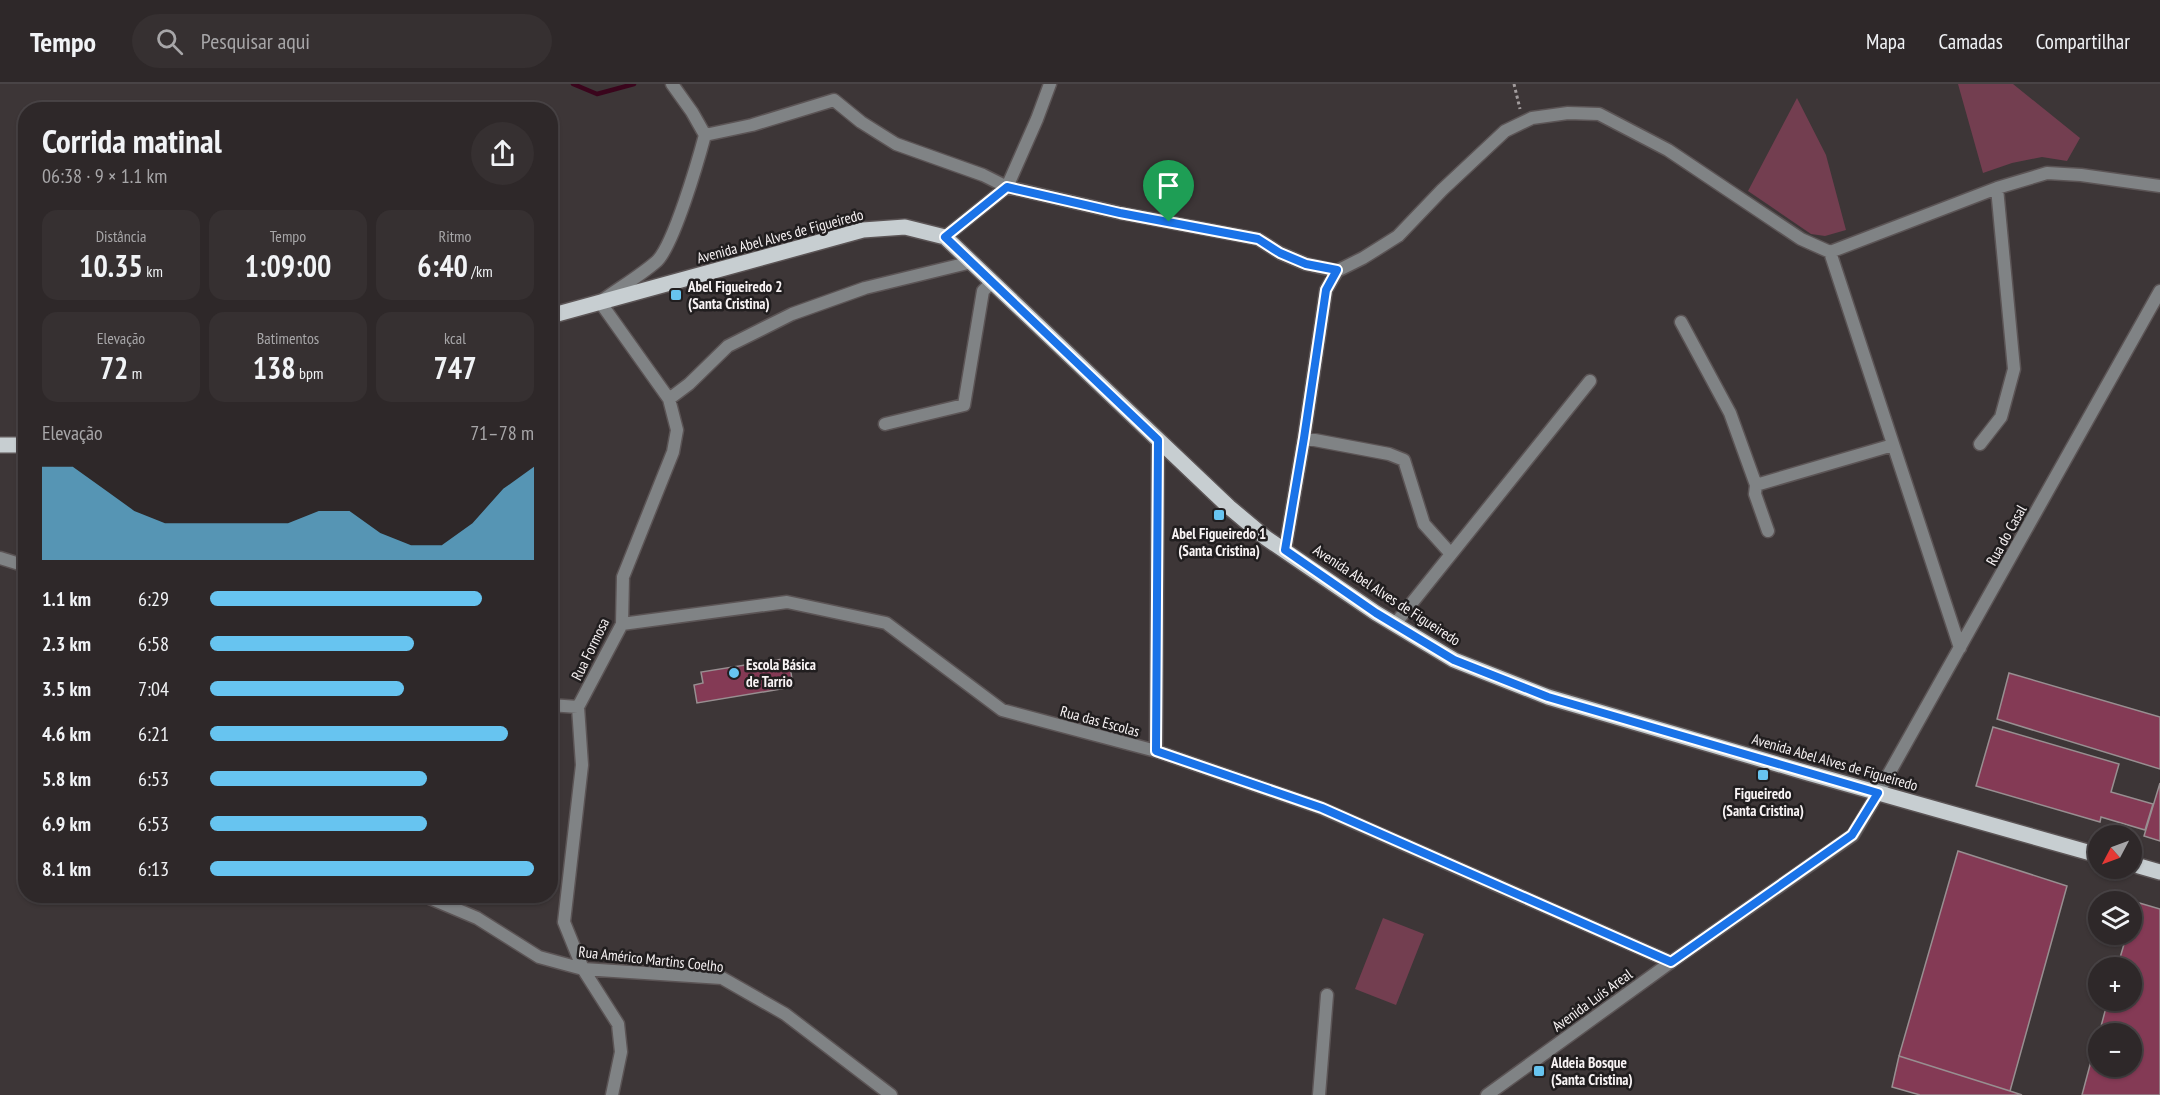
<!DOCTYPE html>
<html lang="pt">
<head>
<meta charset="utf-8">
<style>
	body { margin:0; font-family:"PT Sans Narrow",sans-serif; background:#363031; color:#f1f3f6; height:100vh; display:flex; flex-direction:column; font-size:22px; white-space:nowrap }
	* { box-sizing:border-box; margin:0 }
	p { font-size:20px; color:#a7a6a8 }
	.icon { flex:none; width:33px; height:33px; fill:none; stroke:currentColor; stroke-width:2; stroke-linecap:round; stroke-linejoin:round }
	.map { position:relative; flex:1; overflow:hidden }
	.panel { position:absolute; left:18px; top:18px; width:540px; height:801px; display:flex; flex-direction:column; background:#2e2829; border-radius:24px; box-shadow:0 2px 4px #0004,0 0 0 2px #494446 }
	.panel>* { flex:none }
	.needle { width:39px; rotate:229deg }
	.buttons { position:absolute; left:2088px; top:741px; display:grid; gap:12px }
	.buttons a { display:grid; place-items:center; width:54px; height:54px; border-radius:50%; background:#2e2829; box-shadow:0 2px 4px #0004,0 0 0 2px #494446; font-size:30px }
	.pin { position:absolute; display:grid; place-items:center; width:51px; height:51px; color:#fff; margin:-62px -26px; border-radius:50% 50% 50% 0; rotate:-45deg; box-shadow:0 0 6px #0007 }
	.pin .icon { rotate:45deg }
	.round { display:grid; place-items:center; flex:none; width:63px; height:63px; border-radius:32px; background:#363031 }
	.summary { display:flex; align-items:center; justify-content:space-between; height:102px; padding:0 24px }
	h1 { font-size:33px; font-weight:600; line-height:45px }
	.stats { display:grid; grid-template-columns:repeat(3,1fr); gap:9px; height:102px; padding:6px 24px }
	.stats div { display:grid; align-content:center; border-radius:15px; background:#363031; text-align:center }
	.stats b { font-size:30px; font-weight:600 }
	.stats small { font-size:16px; font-weight:400 }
	.stats p { font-size:16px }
	.chart { height:168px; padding:12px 24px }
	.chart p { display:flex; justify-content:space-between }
	.chart svg { width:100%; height:108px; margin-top:6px; fill:#67c4f0; opacity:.7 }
	ul { padding:0 24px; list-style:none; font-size:20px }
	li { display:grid; grid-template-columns:96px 72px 1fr; align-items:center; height:45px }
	li i { height:15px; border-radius:8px; background:#67c4f0 }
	header { display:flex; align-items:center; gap:36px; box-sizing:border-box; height:84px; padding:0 30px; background:#2e2829; border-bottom:2px solid #494446 }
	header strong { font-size:28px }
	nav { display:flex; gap:33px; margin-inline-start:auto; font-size:21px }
	.search { width:420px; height:54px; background:#363031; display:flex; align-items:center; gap:15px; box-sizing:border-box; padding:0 21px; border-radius:33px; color:#a7a6a8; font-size:22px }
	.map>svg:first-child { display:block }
	.green { fill:#733e50 }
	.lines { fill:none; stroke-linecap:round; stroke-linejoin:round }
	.stream { stroke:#3a051c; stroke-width:4.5 }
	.building { fill:#843a55; stroke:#988f91; stroke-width:1.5 }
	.minor-casing { stroke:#5b5455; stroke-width:15 }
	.tertiary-casing { stroke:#5b5455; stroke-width:15 }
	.primary-casing { stroke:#5b5455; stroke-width:18 }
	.path { stroke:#a39d9e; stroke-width:3; stroke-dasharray:3 3; stroke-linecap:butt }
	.minor { stroke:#808385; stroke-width:12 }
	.tertiary { stroke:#808385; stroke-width:12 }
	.primary { stroke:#c7ced1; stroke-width:15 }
	.route-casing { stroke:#fff; stroke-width:12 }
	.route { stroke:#1a73e8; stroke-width:8 }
	.poi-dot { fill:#67c4f0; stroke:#211e1f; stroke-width:2 }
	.labels { text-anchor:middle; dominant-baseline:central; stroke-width:5; stroke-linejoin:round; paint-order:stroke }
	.street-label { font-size:15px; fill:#f8f3f4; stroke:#211e1f }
	.poi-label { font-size:15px; font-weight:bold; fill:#f8f3f4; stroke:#211e1f; text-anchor:start }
</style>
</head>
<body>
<header>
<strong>Tempo</strong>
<div class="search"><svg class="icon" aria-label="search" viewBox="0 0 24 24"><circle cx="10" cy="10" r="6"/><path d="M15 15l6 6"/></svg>Pesquisar aqui</div>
<nav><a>Mapa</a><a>Camadas</a><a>Compartilhar</a></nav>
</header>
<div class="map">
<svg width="2160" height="1011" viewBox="0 0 2160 1011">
	<rect width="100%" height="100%" fill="#3d3637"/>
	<path class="green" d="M 1958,0 L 2013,0 L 2080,54 L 2067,77 L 2042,73 L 2012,79 L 1983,89 Z
		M 1797,14 L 1826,71 L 1846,146 L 1825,152 L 1811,150 L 1748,107 Z
		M 1383,834 L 1424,850 L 1396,921 L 1355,905 Z"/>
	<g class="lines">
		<path class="stream" d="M 573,0 L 597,10 L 634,0"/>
	</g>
	<path class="building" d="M 789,574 L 793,603 L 697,619 L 694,601 L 703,599 L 701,588 Z
		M 2009,589 L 2160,633 L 2160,685 L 1997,635 Z
		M 1993,643 L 2119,680 L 2111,708 L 2153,720 L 2145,746 L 2101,733 L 2100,738 L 1976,702 Z
		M 2160,699 L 2160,757 L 2144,752 Z
		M 1958,767 L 2067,802 L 2010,1007 L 1899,972 Z
		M 2136,818 L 2160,825 L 2160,1011 L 2082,1011 L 2098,951 L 2098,982 L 2132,982 L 2132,950 L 2099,950 L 2108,916 L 2132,916 L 2132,884 L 2117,884 L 2127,850 L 2132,850 L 2132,833 Z
		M 1899,972 L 2010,1007 L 2022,1011 L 1920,1011 L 1892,1003 Z"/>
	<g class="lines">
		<g class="minor-casing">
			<path id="minor" d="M 705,51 L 752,41 L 834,16 L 861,38 L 896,60 L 983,91 L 1007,103 L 1120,129 L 1258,155 L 1280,169 L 1306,180 L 1337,187
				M 945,153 L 1007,103 L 1037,35 L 1050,0
				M 1830,168 L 1960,564
				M 1681,238 L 1730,329 L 1756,401 L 1893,361
				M 669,315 L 689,300 L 728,262 L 792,230 L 865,204 L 972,178
				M 885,340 L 964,321 L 983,207 L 993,197
				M 1304,354 L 1389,370 L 1404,376 L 1424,440 L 1451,470
				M 1980,360 L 2001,333 L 2014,285 L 1997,104
				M 1756,401 L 1755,410 L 1768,447
				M 1285,466 L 1304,354 L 1326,206 L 1337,187 L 1363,174 L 1398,152 L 1442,106 L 1505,47 L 1532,34 L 1568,29 L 1599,30 L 1668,66 L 1801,155 L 1830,168 L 1997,104 L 2047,89 L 2081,91 L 2160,102
				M 0,474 L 26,482
				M 622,540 L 787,518 L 886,539 L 1002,626 L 1156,667 L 1321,724 L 1671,878
				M 1395,540 L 1590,297
				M 550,621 L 578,623
				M 1156,667 L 1158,356
				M 1878,709 L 2160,207
				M 425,812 L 477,834 L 539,873 L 583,885 L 722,894 L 785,930 L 891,1011
				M 612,1011 L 621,968 L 618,940 L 583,885 L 564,838 L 582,681 L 578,623 L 622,540 L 623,493 L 673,368 L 677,346 L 669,315 L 600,218 C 619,204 640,192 657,177 C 674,160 698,77 705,51 L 692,28 L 672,0
				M 1319,1011 L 1327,911"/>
		</g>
		<g class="tertiary-casing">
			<path id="tertiary" d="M 1487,1011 L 1671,878 L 1853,751 L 1878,709"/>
		</g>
		<g class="primary-casing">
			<path id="primary" d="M 550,232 L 863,146 L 905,143 L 945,153 L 1229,423 L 1266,454 L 1376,529 L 1454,576 L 1548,613 L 1808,689 L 2098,771
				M 0,361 L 26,361
				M 2132,780 L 2160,788"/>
		</g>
		<path class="path" d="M 1514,0 L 1520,25"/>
		<use href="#minor" class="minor"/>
		<use href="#tertiary" class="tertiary"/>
		<use href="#primary" class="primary"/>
	</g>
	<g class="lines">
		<g class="route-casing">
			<path id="route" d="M 1007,103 L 1120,129 L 1258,155 L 1280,169 L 1306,180 L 1337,186 L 1326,206 L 1304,354 L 1285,466 L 1376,529 L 1454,576 L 1548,613 L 1878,709 L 1852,751 L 1671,878 L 1322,724 L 1156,667 L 1158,356 L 945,153 Z"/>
		</g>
		<use href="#route" class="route"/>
	</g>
	<g class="poi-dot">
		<rect x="670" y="205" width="12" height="12" rx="3"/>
		<rect x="1213" y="425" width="12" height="12" rx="3"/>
		<circle cx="734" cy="589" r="6"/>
		<rect x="1757" y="685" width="12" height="12" rx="3"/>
		<rect x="1533" y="981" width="12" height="12" rx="3"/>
	</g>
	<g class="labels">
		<g class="street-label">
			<text transform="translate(780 152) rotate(-15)">Avenida Abel Alves de Figueiredo</text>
			<text transform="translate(2006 451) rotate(-61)">Rua do Casal</text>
			<text transform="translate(1387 511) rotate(33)">Avenida Abel Alves de Figueiredo</text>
			<text transform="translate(590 565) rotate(-64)">Rua Formosa</text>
			<text transform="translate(1100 637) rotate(15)">Rua das Escolas</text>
			<text transform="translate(1835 678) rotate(16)">Avenida Abel Alves de Figueiredo</text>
			<text transform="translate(651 875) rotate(6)">Rua Américo Martins Coelho</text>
			<text transform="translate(1592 916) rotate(-36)">Avenida Luís Areal</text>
		</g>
		<g class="poi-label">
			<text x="688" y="202">Abel Figueiredo 2<tspan x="688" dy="17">(Santa Cristina)</tspan></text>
			<text x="1219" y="449" text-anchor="middle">Abel Figueiredo 1<tspan x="1219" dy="17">(Santa Cristina)</tspan></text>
			<text x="746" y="580">Escola Básica<tspan x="746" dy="17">de Tarrio</tspan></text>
			<text x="1763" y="709" text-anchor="middle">Figueiredo<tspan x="1763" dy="17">(Santa Cristina)</tspan></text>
			<text x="1551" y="978">Aldeia Bosque<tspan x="1551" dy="17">(Santa Cristina)</tspan></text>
		</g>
	</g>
</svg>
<div class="buttons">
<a><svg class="needle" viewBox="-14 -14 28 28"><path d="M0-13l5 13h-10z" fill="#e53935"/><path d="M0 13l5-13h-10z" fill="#a7a6a8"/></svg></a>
<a><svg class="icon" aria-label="layers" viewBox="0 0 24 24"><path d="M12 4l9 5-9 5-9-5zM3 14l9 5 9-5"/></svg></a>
<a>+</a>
<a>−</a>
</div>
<div class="pin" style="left:1169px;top:138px;background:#1e9e55"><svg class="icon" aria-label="arrive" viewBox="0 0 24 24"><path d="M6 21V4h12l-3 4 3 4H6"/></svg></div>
<section class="panel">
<div class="summary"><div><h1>Corrida matinal</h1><p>06:38 · 9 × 1.1 km</p></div><a class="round"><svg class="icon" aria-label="share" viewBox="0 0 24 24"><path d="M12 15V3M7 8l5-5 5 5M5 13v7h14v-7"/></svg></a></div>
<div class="stats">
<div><p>Distância</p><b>10.35<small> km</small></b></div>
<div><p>Tempo</p><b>1:09:00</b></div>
<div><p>Ritmo</p><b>6:40<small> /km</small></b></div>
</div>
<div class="stats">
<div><p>Elevação</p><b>72<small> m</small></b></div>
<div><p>Batimentos</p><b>138<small> bpm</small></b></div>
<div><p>kcal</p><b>747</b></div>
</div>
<div class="chart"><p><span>Elevação</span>71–78 m</p>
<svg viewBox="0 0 160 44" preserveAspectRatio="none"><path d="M0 44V6L10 6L20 15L30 24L40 29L50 29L60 29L70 29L80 29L90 24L100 24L110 33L120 38L130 38L140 29L150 15L160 6V44z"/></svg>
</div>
<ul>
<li><b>1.1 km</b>6:29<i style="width:84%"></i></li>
<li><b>2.3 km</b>6:58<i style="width:63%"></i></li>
<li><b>3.5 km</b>7:04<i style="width:60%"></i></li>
<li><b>4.6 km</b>6:21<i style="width:92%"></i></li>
<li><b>5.8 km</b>6:53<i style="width:67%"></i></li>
<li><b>6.9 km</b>6:53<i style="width:67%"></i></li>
<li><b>8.1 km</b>6:13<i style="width:100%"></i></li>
</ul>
</section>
</div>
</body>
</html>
